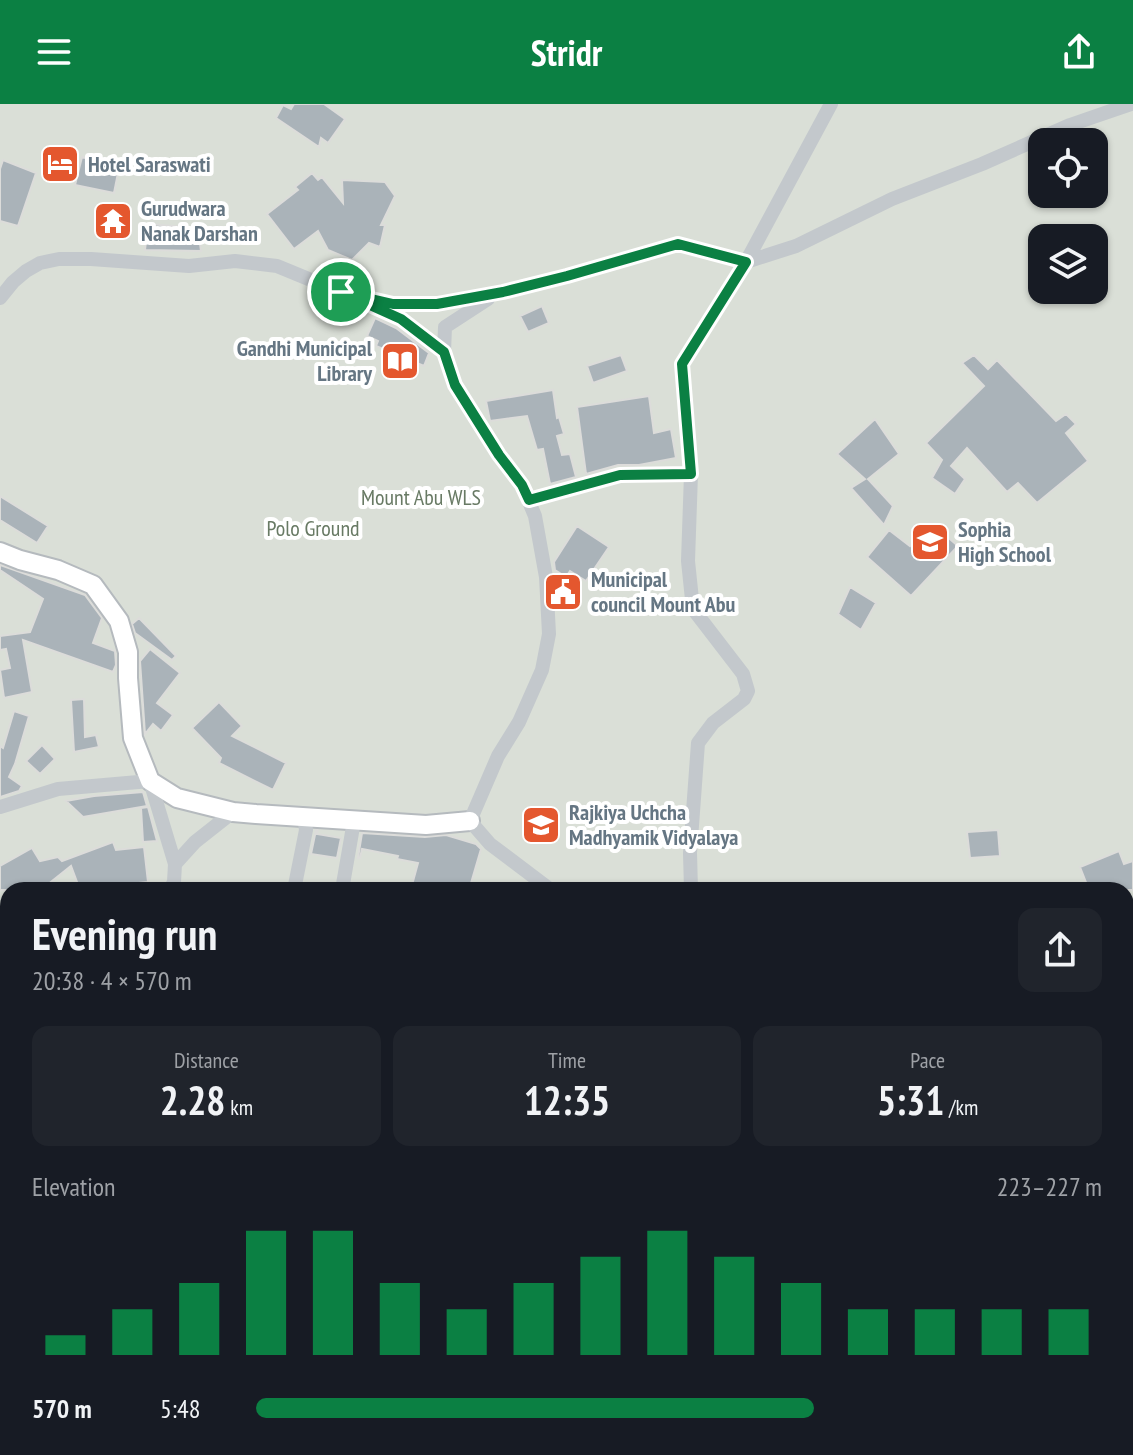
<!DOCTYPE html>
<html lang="en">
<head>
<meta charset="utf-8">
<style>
	body { margin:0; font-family:"PT Sans Narrow",sans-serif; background:#20242c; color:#f1f3f6; height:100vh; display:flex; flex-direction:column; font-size:30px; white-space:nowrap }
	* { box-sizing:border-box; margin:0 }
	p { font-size:26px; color:#9ea1a6 }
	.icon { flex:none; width:44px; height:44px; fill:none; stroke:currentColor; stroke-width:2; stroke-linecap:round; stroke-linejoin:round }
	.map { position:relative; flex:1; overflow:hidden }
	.details { position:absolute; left:0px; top:778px; width:1134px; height:574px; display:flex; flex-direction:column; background:#171b24; border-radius:24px 24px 0 0; box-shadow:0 2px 6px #0004 }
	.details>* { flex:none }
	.buttons { position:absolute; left:1028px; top:24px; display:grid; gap:16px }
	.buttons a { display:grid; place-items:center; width:80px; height:80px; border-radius:16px; background:#171b24; box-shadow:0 2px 6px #0004; font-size:40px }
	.pin { position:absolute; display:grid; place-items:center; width:68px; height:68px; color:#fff; margin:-34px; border:4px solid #fff; border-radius:50%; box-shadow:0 2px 8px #0007 }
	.round { display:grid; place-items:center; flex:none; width:84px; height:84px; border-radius:16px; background:#20242c }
	.headline { display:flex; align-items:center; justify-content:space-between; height:136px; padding:0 32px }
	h1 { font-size:44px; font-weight:600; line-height:60px }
	.figures { display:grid; grid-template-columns:repeat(3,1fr); gap:12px; height:136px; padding:8px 32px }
	.figures div { display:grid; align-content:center; border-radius:16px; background:#20242c; text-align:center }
	.figures b { font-size:40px; font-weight:600 }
	.figures small { font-size:22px; font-weight:400 }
	.figures p { font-size:22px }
	.chart { height:224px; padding:16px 32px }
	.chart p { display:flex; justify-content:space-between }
	.chart svg { width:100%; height:144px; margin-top:8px; stroke:#0b8043; stroke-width:6 }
	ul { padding:0 32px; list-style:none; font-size:26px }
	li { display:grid; grid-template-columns:128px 96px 1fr; align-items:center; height:60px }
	li i { height:20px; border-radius:10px; background:#0b8043 }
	header { display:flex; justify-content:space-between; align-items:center; height:104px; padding:0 32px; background:#0b8043; color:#fff; font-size:36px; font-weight:600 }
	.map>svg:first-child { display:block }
	.green { fill:#dadfd7; fill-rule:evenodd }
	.water { fill:#bbc7cb }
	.building { fill:#aab3b9; stroke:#dcdcda; stroke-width:2 }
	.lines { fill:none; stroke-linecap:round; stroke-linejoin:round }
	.major-casing { stroke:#b5babe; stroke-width:22 }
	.minor { stroke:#c3c8cc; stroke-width:14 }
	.major { stroke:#fff; stroke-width:18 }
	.route-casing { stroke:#fff; stroke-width:16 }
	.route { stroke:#0b8043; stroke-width:10 }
	.labels { text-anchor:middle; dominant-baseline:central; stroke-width:8; stroke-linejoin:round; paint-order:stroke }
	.poi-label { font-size:22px; font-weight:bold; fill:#657683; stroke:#fff; text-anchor:start }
	.park-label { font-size:22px; fill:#687a64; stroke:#fff }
</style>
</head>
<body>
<header><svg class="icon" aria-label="menu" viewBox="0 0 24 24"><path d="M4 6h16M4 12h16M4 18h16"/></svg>Stridr<svg class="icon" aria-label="share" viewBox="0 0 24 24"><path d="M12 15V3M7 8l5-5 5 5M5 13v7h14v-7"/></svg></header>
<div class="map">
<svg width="1133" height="1351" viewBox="0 0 1133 1351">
	<rect width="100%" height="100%" fill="#fafaf8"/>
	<path class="green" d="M 0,0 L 1133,0 L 1133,1351 L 0,1351 ZM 1042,38 L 1094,38 L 1094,90 L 1042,90 ZM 1042,134 L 1094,134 L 1094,186 L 1042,186 ZM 8,786 L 1126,786 L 1126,1344 L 8,1344 Z"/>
	<path class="water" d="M 1126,1055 L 1133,1056 L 1133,1351 L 742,1351 L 743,1344 L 1126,1344 Z"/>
	<path class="building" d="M 294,0 L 324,0 L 345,15 L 328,39 L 321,34 L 319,43 L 276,14 L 283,1 L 291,5 Z
		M 82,53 L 119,64 L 114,89 L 75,81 Z
		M 3,56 L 36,69 L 18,122 L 0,117 L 0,65 Z
		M 312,69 L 318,76 L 322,73 L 343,99 L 342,76 L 385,78 L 395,92 L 381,121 L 385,121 L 380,143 L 369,139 L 352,156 L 328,146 L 318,127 L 294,145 L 267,110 L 298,86 L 295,83 Z
		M 148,120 L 198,124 L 201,147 L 145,146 Z
		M 542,202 L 549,219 L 528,228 L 520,212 Z
		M 375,214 L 396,224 L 429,249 L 424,262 L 376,242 L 378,237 L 367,232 Z
		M 621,251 L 627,267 L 593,279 L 587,262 Z
		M 974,251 L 988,265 L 997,256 L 1056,317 L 1066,310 L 1076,320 L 1066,329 L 1088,357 L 1037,399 L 1018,379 L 1007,388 L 967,344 L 951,362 L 965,375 L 955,390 L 932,374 L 942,356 L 926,339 L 984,282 L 962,259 Z
		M 553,286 L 557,314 L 559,313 L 564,330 L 557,332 L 562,351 L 570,350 L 576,373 L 550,380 L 543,345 L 537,346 L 527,312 L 490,317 L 486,297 Z
		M 649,292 L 654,329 L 671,325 L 676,354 L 639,361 L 618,361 L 586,370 L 577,303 Z
		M 875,315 L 899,350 L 868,375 L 893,402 L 884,421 L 851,384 L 865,375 L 837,350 Z
		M 0,392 L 48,422 L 37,439 L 0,416 Z
		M 930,418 L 958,442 L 911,492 L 867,453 L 889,426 L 910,442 Z
		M 577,422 L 609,443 L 586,477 L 570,467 L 566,473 L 555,466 L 554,458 Z
		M 0,461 L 85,491 L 102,514 L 93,539 L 115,547 L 116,561 L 113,568 L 23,536 L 32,588 L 4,594 L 0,566 L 10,564 L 6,545 L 0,546 L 0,532 L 30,528 L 43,495 L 0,466 Z
		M 850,483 L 876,499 L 861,526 L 838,510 Z
		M 139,514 L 176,552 L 172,556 L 135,529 L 132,520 Z
		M 150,545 L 180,569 L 157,599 L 173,611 L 161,627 L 153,620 L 145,630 L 140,557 Z
		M 84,595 L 85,633 L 96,631 L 99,643 L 74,648 L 71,596 Z
		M 219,598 L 242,622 L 232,632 L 286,659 L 273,686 L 219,659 L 221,654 L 192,624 Z
		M 14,607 L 29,612 L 15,660 L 9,673 L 22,682 L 19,687 L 0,693 L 0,642 L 3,644 Z
		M 42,641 L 55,655 L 40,670 L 26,657 Z
		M 143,688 L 147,702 L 83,713 L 66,697 L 94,692 Z
		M 148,703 L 157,737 L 143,738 L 141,704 Z
		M 316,726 L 318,726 L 317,730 L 341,734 L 337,754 L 311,750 Z
		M 998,726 L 1000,752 L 970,754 L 967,728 Z
		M 362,729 L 425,733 L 446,731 L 476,740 L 481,745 L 469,786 L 430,786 L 412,781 L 418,759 L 397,755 L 398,752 L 362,745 L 360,754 L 358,754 Z
		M 113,738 L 116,746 L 144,743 L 148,778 L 128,780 L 130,784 L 124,786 L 80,786 L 71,762 L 51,778 L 58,786 L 0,786 L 0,762 L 32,744 L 40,757 L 58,753 L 62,757 Z
		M 1119,747 L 1124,760 L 1133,757 L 1133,786 L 1089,786 L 1080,763 Z"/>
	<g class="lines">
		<g class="major-casing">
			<path id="major" d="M 0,448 L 20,456 L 58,466 L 93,481 L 119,517 L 128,548 L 128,574 L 133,634 L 150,677 L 177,694 L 233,708 L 256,710 L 426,721 L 470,717"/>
		</g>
		<path class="minor" d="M 0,194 L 13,178 L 26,167 L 40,159 L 59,155 L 91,155 L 189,162 L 235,157 L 277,162 L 345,190 L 393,200 L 437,200 L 503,188 L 567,172 L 678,140 L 746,158 L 796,142 L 892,95 L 982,60 L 1070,21 L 1131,0
			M 488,195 L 445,223 L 444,248 L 455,281 L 499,351 L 522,381 L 535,412 L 546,473 L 549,530 L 542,566 L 519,618 L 498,652 L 470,717 L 490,740 L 551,786
			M 371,201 L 401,215 L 444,248
			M 529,396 L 620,371 L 691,370
			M 0,703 L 58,685 L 150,677 L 175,760 L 174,778 L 170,786
			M 175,760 L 195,738 L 233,708
			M 294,786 L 306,726 L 304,713
			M 342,786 L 354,717
			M 691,786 L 690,749 L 698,639 L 713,619 L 744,595 L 748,587 L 743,570 L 693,505 L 688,457 L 691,370 L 682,260 L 746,158 L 831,0
			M 0,991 L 8,982
			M 0,1122 L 8,1118
			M 0,1201 L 8,1201
			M 391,1344 L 395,1351
			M 145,1351 L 151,1344
			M 720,1351 L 720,1344"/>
		<use href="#major" class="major"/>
	</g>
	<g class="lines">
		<g class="route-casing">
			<path id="route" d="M 678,140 L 746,158 L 682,260 L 691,370 L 620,371 L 529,396 L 522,381 L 499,351 L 455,281 L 444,248 L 401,215 L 341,188 L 393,200 L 437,200 L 503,188 L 567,172 Z"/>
		</g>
		<use href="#route" class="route"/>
	</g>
	<defs>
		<g id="hotel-square" transform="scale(2)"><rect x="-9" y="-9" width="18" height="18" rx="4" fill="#e4572e" stroke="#fff"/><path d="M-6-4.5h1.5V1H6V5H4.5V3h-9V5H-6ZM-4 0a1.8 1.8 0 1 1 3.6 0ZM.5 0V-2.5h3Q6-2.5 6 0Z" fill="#fff"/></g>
		<g id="temple-square" transform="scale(2)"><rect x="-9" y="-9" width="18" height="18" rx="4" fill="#e4572e" stroke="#fff"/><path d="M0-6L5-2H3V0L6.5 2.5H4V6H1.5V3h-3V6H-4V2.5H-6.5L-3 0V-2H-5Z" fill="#fff"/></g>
		<g id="library-square" transform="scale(2)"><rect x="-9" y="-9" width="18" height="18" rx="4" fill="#e4572e" stroke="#fff"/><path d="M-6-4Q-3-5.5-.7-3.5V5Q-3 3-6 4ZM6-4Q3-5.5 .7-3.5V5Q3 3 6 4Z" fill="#fff"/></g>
		<g id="school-square" transform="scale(2)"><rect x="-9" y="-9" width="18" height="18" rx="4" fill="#e4572e" stroke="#fff"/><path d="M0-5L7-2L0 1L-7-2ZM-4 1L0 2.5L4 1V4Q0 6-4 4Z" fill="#fff"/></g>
		<g id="civic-square" transform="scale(2)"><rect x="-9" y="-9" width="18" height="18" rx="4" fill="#e4572e" stroke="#fff"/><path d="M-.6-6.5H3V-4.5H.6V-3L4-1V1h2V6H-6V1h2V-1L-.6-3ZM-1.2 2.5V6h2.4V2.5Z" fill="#fff"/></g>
	</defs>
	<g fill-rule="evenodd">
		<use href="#hotel-square" x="60" y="60"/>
		<use href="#temple-square" x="113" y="117"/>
		<use href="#library-square" x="400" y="257"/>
		<use href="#school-square" x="930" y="438"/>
		<use href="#civic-square" x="563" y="488"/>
		<use href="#school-square" x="541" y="721"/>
	</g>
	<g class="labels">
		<g class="poi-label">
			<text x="88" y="60">Hotel Saraswati</text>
			<text x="141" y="104">Gurudwara<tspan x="141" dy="25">Nanak Darshan</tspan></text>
			<text x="372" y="244" text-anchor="end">Gandhi Municipal<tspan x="372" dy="25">Library</tspan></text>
			<text x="958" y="425">Sophia<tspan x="958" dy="25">High School</tspan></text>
			<text x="591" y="475">Municipal<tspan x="591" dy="25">council Mount Abu</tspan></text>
			<text x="569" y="708">Rajkiya Uchcha<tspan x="569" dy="25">Madhyamik Vidyalaya</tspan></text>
		</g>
		<g class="park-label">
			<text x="421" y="393">Mount Abu WLS</text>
			<text x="313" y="424">Polo Ground</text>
		</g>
	</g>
</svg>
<div class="buttons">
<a><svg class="icon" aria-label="locate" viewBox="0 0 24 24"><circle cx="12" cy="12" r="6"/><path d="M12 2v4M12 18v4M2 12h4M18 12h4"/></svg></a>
<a><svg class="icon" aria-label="layers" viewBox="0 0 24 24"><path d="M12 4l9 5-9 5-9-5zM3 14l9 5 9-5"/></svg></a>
</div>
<div class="pin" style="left:341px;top:188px;background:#1e9e55"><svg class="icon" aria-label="arrive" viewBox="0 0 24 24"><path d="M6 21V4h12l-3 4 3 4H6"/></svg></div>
<section class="details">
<div class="headline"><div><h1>Evening run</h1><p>20:38 · 4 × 570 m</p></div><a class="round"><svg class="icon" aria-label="share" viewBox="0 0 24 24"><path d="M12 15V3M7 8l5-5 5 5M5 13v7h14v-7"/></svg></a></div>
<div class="figures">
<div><p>Distance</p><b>2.28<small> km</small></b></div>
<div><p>Time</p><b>12:35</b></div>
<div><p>Pace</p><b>5:31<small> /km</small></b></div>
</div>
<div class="chart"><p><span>Elevation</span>223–227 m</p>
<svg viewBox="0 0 160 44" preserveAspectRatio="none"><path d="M5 44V38M15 44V30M25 44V22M35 44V6M45 44V6M55 44V22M65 44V30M75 44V22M85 44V14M95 44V6M105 44V14M115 44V22M125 44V30M135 44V30M145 44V30M155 44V30"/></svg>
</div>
<ul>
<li><b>570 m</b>5:48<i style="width:66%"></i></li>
</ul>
</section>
</div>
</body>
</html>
